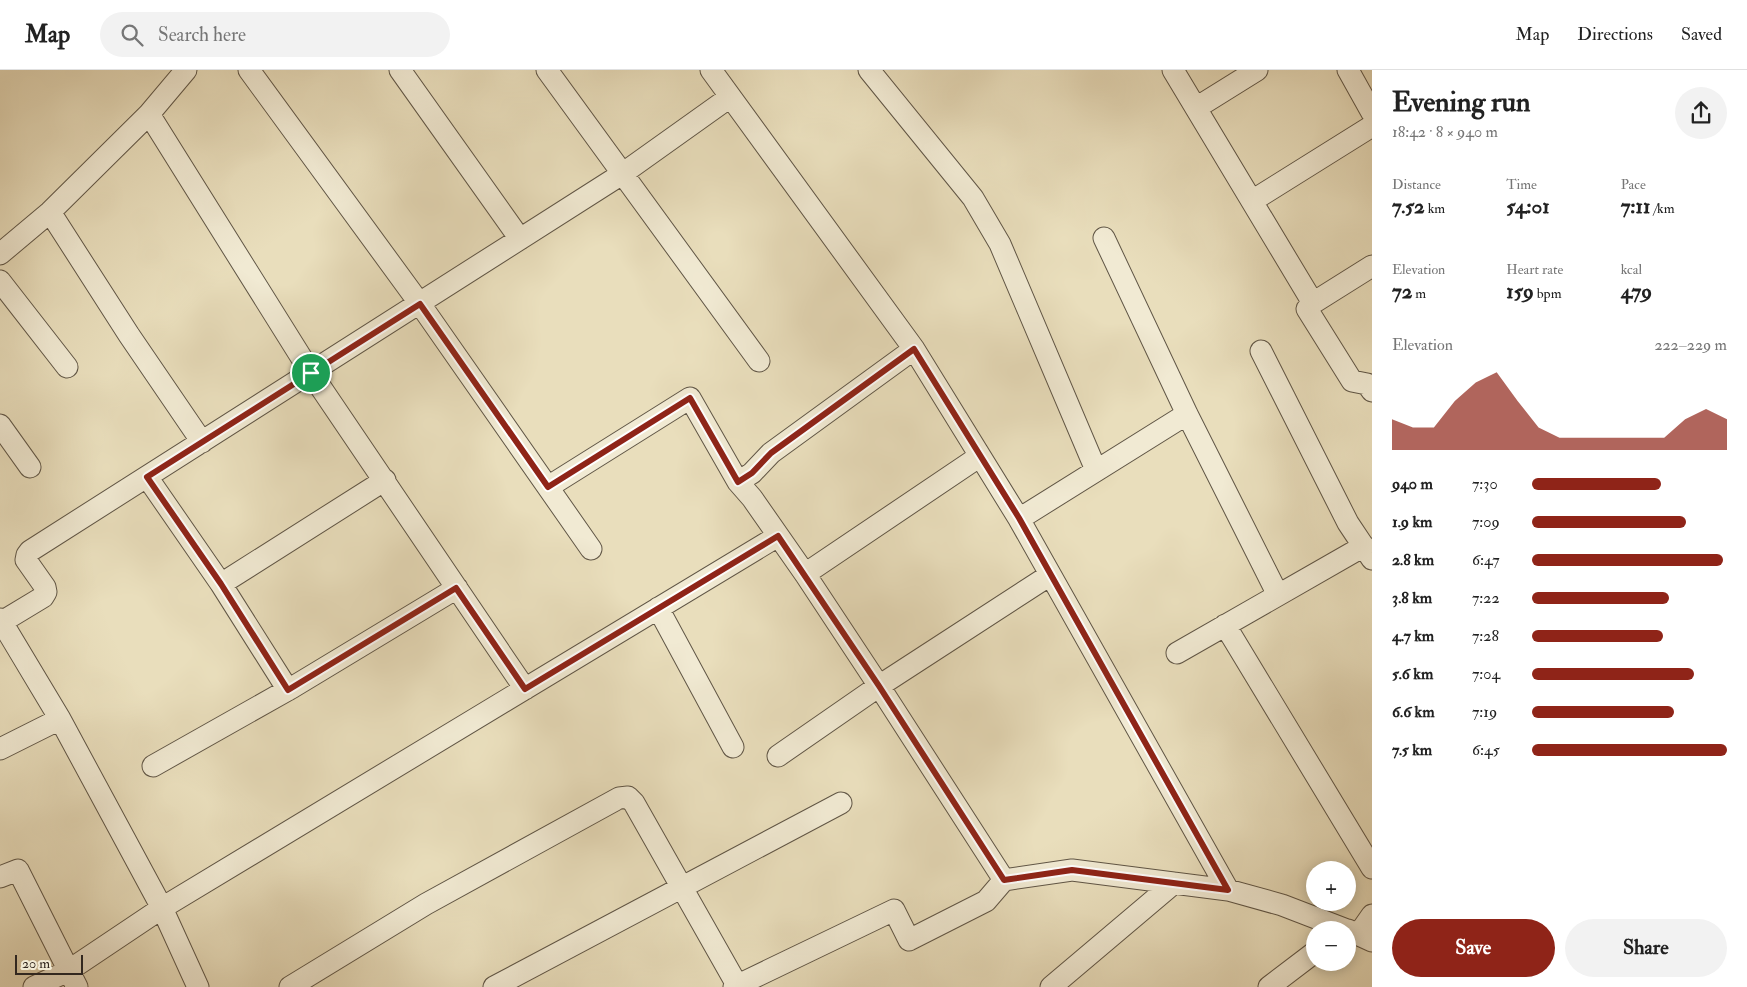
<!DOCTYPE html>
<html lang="en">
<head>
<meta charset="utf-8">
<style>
	body { margin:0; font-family:"IM FELL Double Pica",serif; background:#f2f2f2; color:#222; height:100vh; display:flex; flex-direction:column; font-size:19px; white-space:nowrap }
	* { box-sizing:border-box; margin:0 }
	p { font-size:16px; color:#767676 }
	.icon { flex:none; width:28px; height:28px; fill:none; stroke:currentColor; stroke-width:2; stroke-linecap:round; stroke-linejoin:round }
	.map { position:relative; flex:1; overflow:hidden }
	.sheet { display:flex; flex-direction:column; background:#fff; width:375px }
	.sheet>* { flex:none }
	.tools { position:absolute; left:1306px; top:791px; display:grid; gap:10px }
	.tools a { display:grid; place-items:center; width:50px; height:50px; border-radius:50%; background:#fff; box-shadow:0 2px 12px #0003; font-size:25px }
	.scale { position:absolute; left:15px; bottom:12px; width:68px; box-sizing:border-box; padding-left:5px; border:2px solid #33281f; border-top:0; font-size:14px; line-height:18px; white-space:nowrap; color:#33281f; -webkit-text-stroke:4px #f1ead3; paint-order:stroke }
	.pin { position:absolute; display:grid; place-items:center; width:42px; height:42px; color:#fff; margin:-21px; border:2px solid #fff; border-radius:50%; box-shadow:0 1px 5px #0007 }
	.round { display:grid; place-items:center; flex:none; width:52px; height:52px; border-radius:26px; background:#f2f2f2 }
	.overview { display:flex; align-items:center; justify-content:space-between; height:85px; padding:0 20px }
	h1 { font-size:28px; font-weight:700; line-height:38px }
	.metrics { display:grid; grid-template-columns:repeat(3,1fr); gap:8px; height:85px; padding:5px 20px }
	.metrics div { display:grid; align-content:center }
	.metrics b { font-size:21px; font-weight:700 }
	.metrics small { font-size:14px; font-weight:400 }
	.metrics p { font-size:14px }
	.chart { height:140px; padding:10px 20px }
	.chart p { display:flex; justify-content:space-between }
	.chart svg { width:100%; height:90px; margin-top:5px; fill:#8f2418; opacity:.7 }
	.cta { display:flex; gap:10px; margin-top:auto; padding:10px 20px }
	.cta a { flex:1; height:58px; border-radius:30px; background:#8f2418; color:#fff; font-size:20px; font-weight:700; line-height:58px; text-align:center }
	.cta a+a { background:#f2f2f2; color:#222 }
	ul { padding:0 20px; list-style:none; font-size:16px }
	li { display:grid; grid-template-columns:80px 60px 1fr; align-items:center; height:38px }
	li i { height:12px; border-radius:6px; background:#8f2418 }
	header { display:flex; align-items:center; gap:30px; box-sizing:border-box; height:70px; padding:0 25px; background:#fff; border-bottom:1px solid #e0e0e0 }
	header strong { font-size:24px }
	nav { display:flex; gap:28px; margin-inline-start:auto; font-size:18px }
	.search { width:350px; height:45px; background:#f2f2f2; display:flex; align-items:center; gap:12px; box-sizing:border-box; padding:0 18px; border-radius:28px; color:#767676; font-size:19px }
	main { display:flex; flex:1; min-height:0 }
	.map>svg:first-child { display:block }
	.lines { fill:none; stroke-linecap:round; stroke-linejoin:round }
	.street-casing { stroke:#605646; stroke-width:23 }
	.street { stroke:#f1ead3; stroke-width:21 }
	.route-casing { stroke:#fff; stroke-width:10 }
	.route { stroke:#8f2418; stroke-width:6 }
</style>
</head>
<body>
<header>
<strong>Map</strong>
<div class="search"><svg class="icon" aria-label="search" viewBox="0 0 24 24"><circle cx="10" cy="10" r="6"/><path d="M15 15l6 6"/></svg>Search here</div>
<nav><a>Map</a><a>Directions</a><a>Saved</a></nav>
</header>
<main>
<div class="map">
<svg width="1372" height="917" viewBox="0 0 1372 917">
	<rect width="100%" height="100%" fill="#e9debc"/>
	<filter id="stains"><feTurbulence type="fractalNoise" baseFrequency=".004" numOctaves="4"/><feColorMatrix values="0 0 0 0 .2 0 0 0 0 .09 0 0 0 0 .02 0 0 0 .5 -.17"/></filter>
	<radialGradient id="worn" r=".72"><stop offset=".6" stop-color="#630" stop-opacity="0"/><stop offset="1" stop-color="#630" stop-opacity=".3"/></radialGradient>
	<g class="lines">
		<g class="street-casing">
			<path id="street" d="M 186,0 L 149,44 L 311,303 L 525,619
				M 249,0 L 420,234 L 591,479
				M 400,0 L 520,169
				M 547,0 L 759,291
				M 711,0 L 914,279 L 1019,449 L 1228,820
				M 869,0 L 973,128 L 1000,174 L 1096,400
				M 1173,0 L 1313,233
				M 1348,0 L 1372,43
				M 1196,38 L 1257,0
				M 1252,131 L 1372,56
				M 50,142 L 129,265 L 202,372
				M 1104,168 L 1187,344 L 1278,525
				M 0,184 L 50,142 L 149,44
				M 1372,196 L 1313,233 L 1307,239 L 1352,311 L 1367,314 L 1372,321
				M 0,211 L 67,297
				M 1261,281 L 1348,453 L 1372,489
				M 0,355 L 30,397
				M 147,407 L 221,514 L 288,620
				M 738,412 L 752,403 L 771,383 L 914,279
				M 548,417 L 690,328 L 738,412 L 752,428 L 805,504 L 879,616 L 1004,810 L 1072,800 L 1228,820 L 1282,835 L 1347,860
				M 1019,449 L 1187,344
				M 805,504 L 980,386
				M 221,514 L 385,410
				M 658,538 L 733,677
				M 0,549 L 60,649 L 162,838 L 198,917
				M 0,553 L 43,527 L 46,522 L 45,517 L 26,490 L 27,485 L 30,481 L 622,104 L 730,27
				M 1225,555 L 1372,798
				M 1177,583 L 1364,476
				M 0,679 L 60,649
				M 778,686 L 879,616 L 1050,505
				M 153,696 L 293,617 L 457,518
				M 0,807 L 18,800 L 77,917
				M 1348,860 L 1372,871
				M 1358,865 L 1372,845
				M 34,917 L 68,901 L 162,838 L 778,466
				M 290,917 L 426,834 L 619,728 L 628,727 L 634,733 L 737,915
				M 494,917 L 841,733
				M 734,917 L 894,840 L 909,870 L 986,831 L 1004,810
				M 1051,917 L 1174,813
				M 1269,917 L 1315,882"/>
		</g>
		<use href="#street" class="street"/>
	</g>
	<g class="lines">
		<g class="route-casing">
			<path id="route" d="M 420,234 L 548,417 L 690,328 L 738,412 L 752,403 L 771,383 L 914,279 L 1019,448 L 1228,820 L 1072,800 L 1004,810 L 879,616 L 778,466 L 525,619 L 456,518 L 288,620 L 221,514 L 147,407 Z"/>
		</g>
		<use href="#route" class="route"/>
	</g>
	<rect width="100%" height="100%" filter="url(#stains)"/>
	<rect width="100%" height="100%" fill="url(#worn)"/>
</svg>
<div class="tools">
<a>+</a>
<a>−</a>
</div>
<div class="scale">20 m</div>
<div class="pin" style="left:311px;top:303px;background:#1e9e55"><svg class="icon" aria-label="arrive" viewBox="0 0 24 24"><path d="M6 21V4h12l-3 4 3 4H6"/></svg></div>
</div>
<section class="sheet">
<div class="overview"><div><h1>Evening run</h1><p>18:42 · 8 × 940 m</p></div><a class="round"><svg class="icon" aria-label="share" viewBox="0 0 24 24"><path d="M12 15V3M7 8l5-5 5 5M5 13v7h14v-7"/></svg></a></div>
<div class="metrics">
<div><p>Distance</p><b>7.52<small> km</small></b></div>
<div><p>Time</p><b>54:01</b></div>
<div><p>Pace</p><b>7:11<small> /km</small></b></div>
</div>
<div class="metrics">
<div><p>Elevation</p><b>72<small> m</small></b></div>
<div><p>Heart rate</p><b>159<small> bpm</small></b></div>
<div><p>kcal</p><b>479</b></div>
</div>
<div class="chart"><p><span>Elevation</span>222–229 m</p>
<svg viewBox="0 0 160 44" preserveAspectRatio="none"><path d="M0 44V29L10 33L20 33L30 20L40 11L50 6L60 20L70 33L80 38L90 38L100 38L110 38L120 38L130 38L140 29L150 24L160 29V44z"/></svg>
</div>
<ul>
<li><b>940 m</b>7:30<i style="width:66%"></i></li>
<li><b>1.9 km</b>7:09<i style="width:79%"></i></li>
<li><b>2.8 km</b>6:47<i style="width:98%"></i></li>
<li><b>3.8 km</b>7:22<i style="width:70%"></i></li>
<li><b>4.7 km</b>7:28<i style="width:67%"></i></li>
<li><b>5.6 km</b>7:04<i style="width:83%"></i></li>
<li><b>6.6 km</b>7:19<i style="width:73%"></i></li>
<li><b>7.5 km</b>6:45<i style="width:100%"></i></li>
</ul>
<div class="cta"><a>Save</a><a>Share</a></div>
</section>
</main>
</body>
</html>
